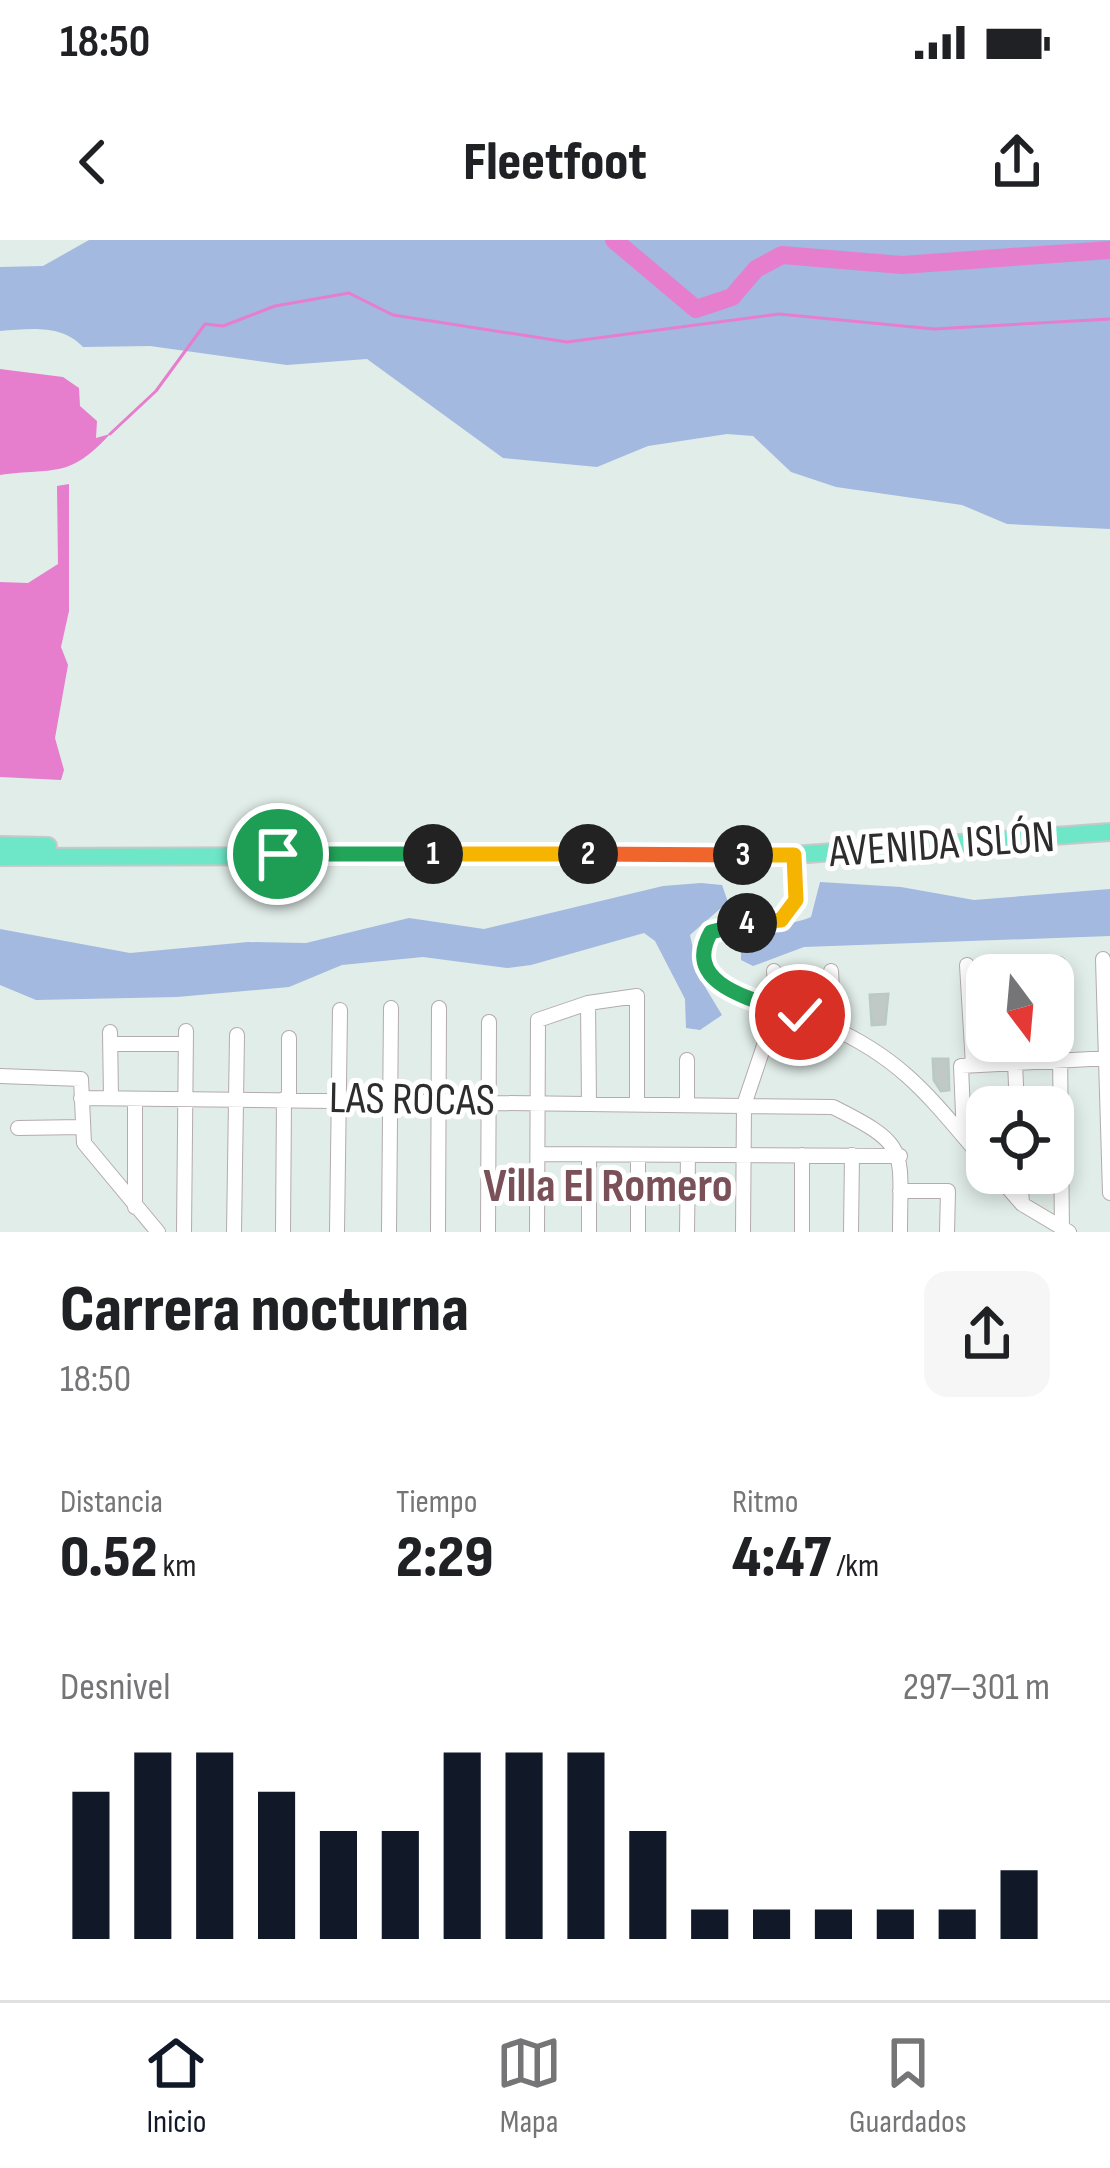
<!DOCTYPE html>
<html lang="es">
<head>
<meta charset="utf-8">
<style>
	body { margin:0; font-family:"Sofia Sans Condensed",sans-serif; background:#f6f6f6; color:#202124; height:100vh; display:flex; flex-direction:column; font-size:45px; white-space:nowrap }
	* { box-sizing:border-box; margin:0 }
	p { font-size:39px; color:#757577 }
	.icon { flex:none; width:66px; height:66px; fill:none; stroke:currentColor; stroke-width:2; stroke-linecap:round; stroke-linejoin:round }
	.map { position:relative; height:992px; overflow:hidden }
	.side { display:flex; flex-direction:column; background:#fff; flex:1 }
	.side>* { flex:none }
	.needle { width:78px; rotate:164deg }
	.controls { position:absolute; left:966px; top:714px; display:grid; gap:24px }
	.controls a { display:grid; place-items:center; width:108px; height:108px; border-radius:24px; background:#fff; box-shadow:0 6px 18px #0003; font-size:60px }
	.pin { position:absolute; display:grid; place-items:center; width:102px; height:102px; color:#fff; margin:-51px; border:6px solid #fff; border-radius:50%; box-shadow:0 3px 12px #0007 }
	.km { position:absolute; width:60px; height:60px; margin:-30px; border-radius:50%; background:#222; color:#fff; font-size:33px; line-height:60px; text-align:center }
	.round { display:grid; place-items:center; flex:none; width:126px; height:126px; border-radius:24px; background:#f6f6f6 }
	.summary { display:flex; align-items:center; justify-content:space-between; height:204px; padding:0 60px }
	h1 { font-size:66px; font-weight:800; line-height:90px }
	.metrics { display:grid; grid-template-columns:repeat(3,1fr); gap:18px; height:204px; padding:12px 60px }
	.metrics div { display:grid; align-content:center }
	.metrics b { font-size:60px; font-weight:800 }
	.metrics small { font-size:33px; font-weight:400 }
	.metrics p { font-size:33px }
	.chart { height:336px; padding:24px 60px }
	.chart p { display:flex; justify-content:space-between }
	.chart svg { width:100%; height:216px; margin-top:12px; stroke:#111827; stroke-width:6 }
	.status { display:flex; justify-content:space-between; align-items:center; height:84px; padding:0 60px; background:#fff; direction:ltr }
	.status svg { height:33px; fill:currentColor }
	header { display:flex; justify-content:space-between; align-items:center; height:156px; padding:0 60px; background:#fff; font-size:54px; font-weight:800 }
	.menu { display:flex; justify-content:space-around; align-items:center; height:168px; border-top:3px solid #e0e0e0; background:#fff; font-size:33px; color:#757577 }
	.menu a { display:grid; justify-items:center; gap:6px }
	.menu .selected { color:#111827 }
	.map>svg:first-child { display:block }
	.green { fill:#a3b9df }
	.water { fill:#e67ecd }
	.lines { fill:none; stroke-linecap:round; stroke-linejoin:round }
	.stream { stroke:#e67ecd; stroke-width:3 }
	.river { stroke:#e67ecd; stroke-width:18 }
	.building { fill:#c0c9c5; stroke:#bbc9c4; stroke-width:3 }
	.minor-casing { stroke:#b4abac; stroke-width:16 }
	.major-casing { stroke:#c8c8c8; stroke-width:20 }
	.minor { stroke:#fff; stroke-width:14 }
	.major { stroke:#6de7c8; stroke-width:16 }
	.split-1-casing { stroke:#fff; stroke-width:24 }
	.split-2-casing { stroke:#fff; stroke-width:24 }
	.split-3-casing { stroke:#fff; stroke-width:24 }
	.split-4-casing { stroke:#fff; stroke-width:24 }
	.split-5-casing { stroke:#fff; stroke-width:24 }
	.split-1 { stroke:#22a559; stroke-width:15 }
	.split-2 { stroke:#f5b400; stroke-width:15 }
	.split-3 { stroke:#f0652b; stroke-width:15 }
	.split-4 { stroke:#f5b400; stroke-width:15 }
	.split-5 { stroke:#22a559; stroke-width:15 }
	.labels { text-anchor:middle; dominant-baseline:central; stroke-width:10; stroke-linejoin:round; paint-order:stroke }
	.street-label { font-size:45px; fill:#2d2d2d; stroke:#fff }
	.neighbourhood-label { font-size:48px; font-weight:bold; fill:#7b5159; stroke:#fff }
</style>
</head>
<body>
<div class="status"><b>18:50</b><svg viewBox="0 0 49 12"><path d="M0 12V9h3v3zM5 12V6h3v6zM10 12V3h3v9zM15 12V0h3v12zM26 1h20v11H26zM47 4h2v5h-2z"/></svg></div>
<header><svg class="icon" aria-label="back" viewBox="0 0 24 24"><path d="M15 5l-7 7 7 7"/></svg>Fleetfoot<svg class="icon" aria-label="share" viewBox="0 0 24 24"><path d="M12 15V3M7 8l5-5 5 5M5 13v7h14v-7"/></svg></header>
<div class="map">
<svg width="1110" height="992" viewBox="0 0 1110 992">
	<rect width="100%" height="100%" fill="#e1ede8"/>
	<path class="green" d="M 89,0 L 1110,0 L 1110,289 L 1007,284 L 962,265 L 836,247 L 791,232 L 753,196 L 727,194 L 648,206 L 597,227 L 503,218 L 367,119 L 287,125 L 150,106 L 83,107 C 61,84 30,89 0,91 L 0,27 L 43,26 Z
		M 820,642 L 901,647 L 974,660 L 1110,649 L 1110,696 L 804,707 L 753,726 L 741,720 C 740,682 783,689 811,677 Z
		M 701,643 L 722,645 L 728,662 L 690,695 L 699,737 L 722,775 L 700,790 L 686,788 L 685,759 L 655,701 L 644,693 L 531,725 L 507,728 L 423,717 L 342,725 L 289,747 L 177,757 L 36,760 L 0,745 L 0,689 L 130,713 L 248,702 L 306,703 L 409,678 L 484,689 L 663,646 Z"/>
	<path class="water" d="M 0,129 L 63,137 L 79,148 L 80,166 L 97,181 L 96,198 L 110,194 C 68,240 55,227 0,235 Z
		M 69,244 L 69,371 L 61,407 L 68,425 L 55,498 L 64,530 L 61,540 L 0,537 L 0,342 L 28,343 L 58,324 L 57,246 Z"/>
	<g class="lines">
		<path class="stream" d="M 110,194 L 156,151 L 205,84 L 223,86 L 275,66 L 349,53 L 393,75 L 567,102 L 779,74 L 934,89 L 1110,79"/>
		<path class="river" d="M 614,0 L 696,69 L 732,57 L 756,29 L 782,15 L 902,25 L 1110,10"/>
	</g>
	<path class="building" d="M 888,754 L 885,784 L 872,785 L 870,755 Z
		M 933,819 L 948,819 L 949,850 L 941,851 L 934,840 Z"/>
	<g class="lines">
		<g class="minor-casing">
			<path id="minor" d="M 793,615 L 794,668 L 781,679 L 719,686 L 703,710 C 702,759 791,771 828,786 C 906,820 935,864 987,924
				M 1103,719 L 1110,953
				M 1059,724 L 1062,990
				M 967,725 L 973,825
				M 1012,725 L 1012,735
				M 831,731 L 834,789
				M 588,763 L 589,862
				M 110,792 L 111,858
				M 289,798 L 289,858
				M 1014,801 L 1017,867
				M 110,804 L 186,804
				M 0,836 L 81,839 L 84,903 L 158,992
				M 81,858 L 833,867 C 911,906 900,909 900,992
				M 687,864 L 687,820
				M 18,888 L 82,887
				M 964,897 L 961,826 L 1110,818
				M 539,914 L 900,916
				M 638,915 L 638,992
				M 995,933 L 1022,964 L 1069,992
				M 1020,933 L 1022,964
				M 900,951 L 948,951 L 947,992
				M 135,967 L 135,859
				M 184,992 L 186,791
				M 234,992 L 237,795
				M 283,992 L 284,859
				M 337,992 L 340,770
				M 389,992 L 391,768
				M 438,992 L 439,768
				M 488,992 L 489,782
				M 537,992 L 538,780 L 588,763 L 637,756 L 637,863
				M 589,992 L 589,915
				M 687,992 L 688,915
				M 743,992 L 744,865 L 777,767 L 774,731
				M 802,992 L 802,915
				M 851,992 L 852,915"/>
		</g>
		<g class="major-casing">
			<path id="major" d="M 0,605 L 48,606
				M 0,617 L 793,615 L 1110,592"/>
		</g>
		<use href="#minor" class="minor"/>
		<use href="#major" class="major"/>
	</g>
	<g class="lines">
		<g class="split-1-casing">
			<path id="split-1" d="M 278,614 L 433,614"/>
		</g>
		<g class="split-2-casing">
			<path id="split-2" d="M 433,614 L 588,614"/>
		</g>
		<g class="split-3-casing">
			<path id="split-3" d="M 588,614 L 743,615"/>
		</g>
		<g class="split-4-casing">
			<path id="split-4" d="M 743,615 L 794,615 L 796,660 L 781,680 L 747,683"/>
		</g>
		<g class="split-5-casing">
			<path id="split-5" d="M 747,683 L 711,692 C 679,748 762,761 800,775"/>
		</g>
		<use href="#split-1" class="split-1"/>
		<use href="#split-2" class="split-2"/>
		<use href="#split-3" class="split-3"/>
		<use href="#split-4" class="split-4"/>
		<use href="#split-5" class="split-5"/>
	</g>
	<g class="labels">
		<g class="street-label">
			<text transform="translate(942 605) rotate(-4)">AVENIDA ISLÓN</text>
			<text transform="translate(412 860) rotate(1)">LAS ROCAS</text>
		</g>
		<g class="neighbourhood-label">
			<text x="608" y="946">Villa El Romero</text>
		</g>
	</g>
</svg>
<div class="controls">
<a><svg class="needle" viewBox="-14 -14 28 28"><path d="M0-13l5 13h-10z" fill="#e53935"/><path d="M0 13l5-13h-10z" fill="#757577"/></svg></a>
<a><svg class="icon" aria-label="locate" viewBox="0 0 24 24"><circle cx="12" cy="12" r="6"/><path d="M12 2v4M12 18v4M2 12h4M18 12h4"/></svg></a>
</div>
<div class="pin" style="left:278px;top:614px;background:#1e9e55"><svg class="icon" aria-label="arrive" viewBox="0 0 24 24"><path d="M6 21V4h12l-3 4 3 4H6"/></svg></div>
<div class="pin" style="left:800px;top:775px;background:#d93025"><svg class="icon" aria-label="check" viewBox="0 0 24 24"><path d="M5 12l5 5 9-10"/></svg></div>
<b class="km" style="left:433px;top:614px">1</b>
<b class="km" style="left:588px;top:614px">2</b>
<b class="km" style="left:743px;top:615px">3</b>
<b class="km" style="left:747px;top:683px">4</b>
</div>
<section class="side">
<div class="summary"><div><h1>Carrera nocturna</h1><p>18:50</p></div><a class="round"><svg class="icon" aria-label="share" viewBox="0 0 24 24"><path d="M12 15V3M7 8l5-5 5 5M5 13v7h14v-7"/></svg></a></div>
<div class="metrics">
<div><p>Distancia</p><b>0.52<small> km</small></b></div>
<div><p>Tiempo</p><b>2:29</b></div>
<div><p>Ritmo</p><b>4:47<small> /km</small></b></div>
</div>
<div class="chart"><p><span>Desnivel</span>297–301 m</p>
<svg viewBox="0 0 160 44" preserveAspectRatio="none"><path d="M5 44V14M15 44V6M25 44V6M35 44V14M45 44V22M55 44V22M65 44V6M75 44V6M85 44V6M95 44V22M105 44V38M115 44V38M125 44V38M135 44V38M145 44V38M155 44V30"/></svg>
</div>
</section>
<nav class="menu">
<a class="selected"><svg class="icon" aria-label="home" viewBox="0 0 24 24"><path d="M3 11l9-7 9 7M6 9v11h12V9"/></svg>Inicio</a>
<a><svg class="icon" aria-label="map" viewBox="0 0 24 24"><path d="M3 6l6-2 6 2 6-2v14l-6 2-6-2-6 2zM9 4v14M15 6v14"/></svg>Mapa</a>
<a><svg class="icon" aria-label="saved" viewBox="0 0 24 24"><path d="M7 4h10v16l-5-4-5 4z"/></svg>Guardados</a>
</nav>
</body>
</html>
